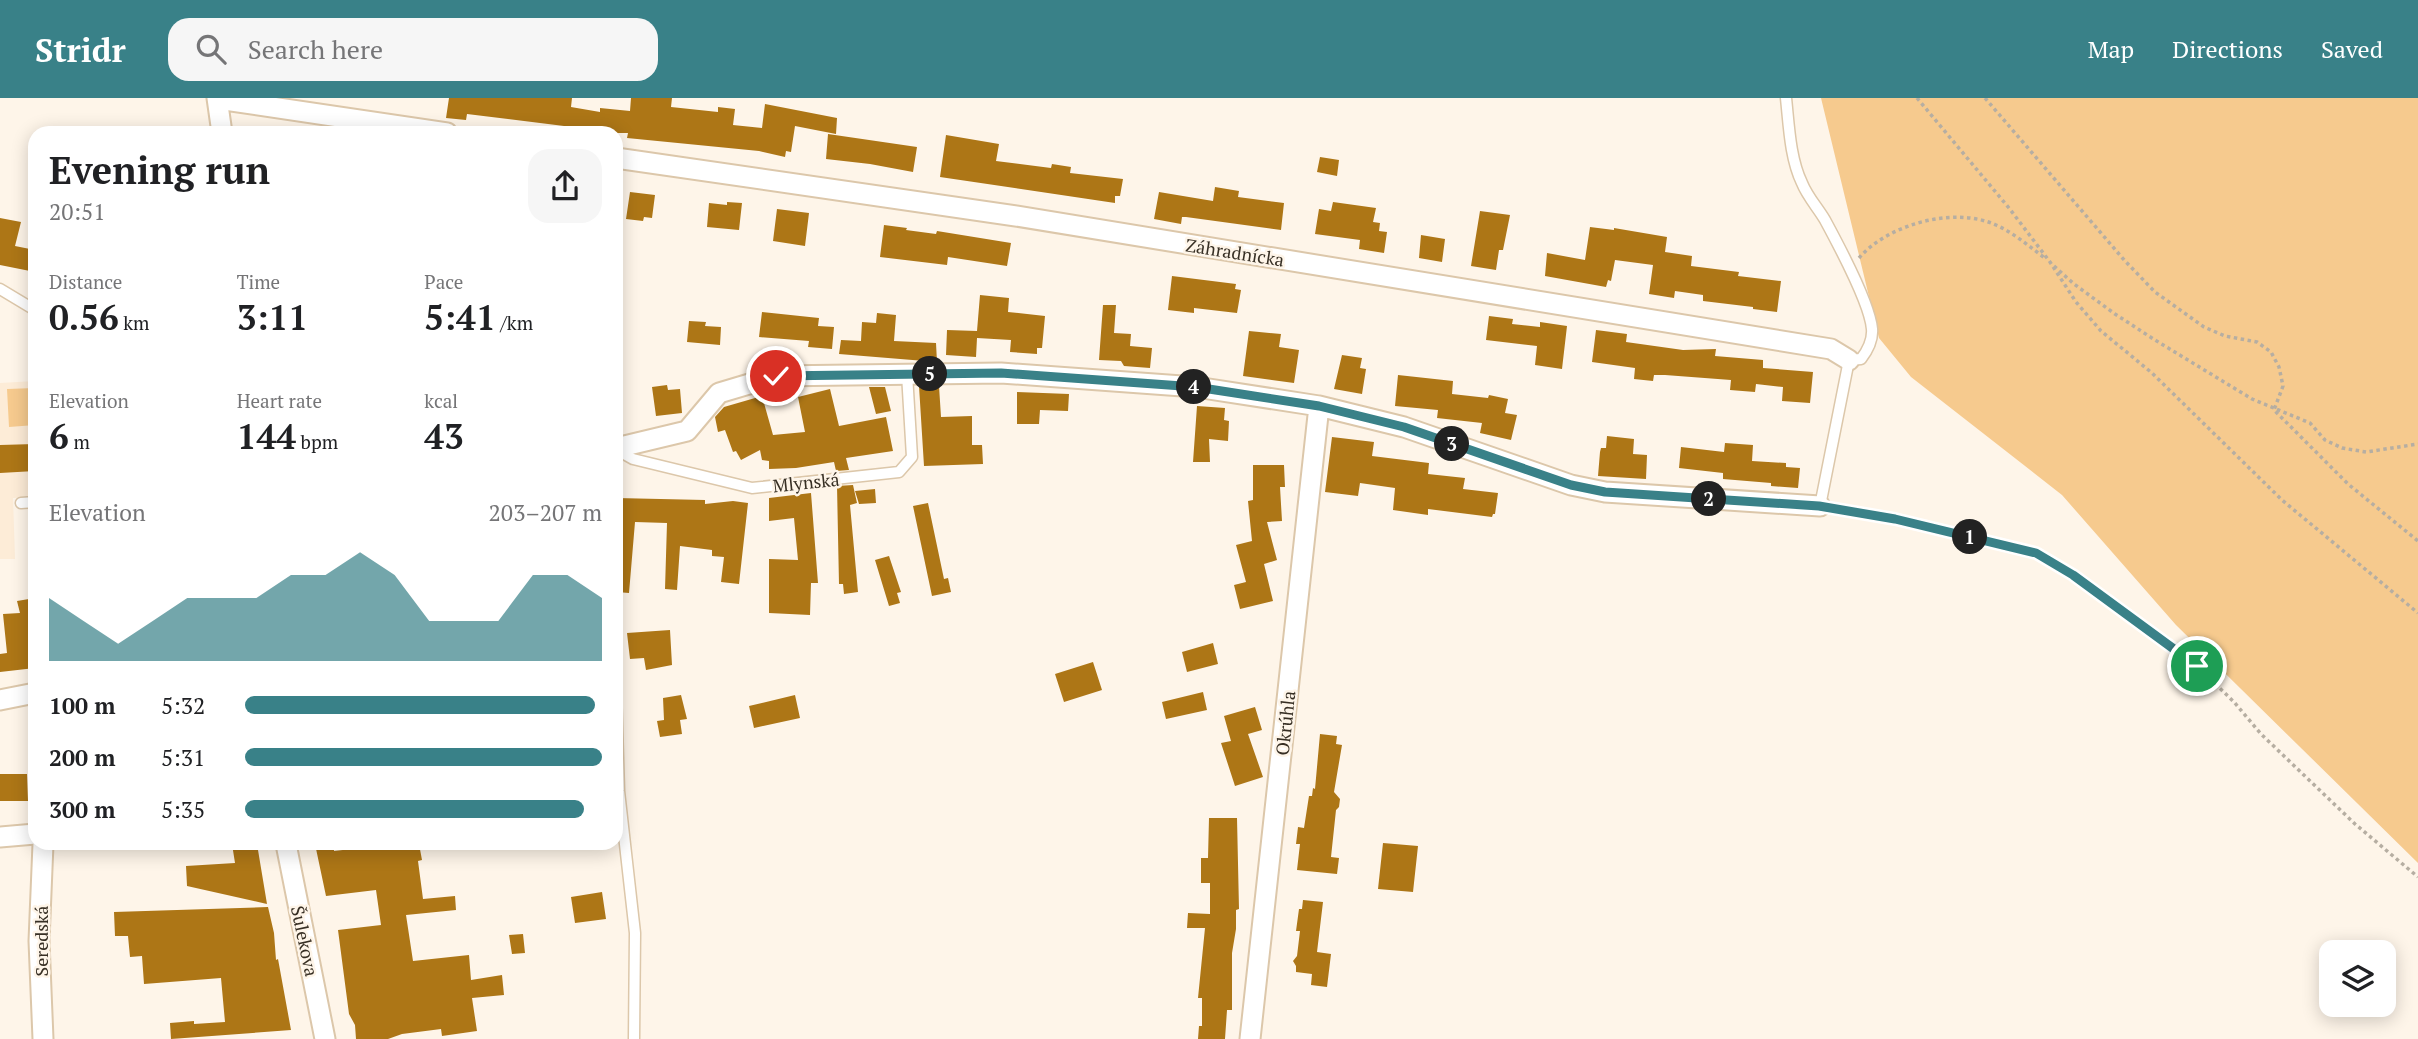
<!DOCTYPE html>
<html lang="en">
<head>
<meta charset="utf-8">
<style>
	body { margin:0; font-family:"PT Serif",serif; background:#f6f6f6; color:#202124; height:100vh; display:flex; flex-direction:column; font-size:26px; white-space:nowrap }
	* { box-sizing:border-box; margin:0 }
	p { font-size:23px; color:#757577 }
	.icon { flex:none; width:38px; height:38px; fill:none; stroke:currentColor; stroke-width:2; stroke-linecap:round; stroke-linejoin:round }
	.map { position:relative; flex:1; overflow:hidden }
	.drawer { position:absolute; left:28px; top:28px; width:595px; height:724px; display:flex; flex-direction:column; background:#fff; border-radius:21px; box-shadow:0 4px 18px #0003 }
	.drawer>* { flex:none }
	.buttons { position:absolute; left:2319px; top:842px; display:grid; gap:14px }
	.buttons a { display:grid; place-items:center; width:77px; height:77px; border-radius:14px; background:#fff; box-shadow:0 4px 18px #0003; font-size:35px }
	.pin { position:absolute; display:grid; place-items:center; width:60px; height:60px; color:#fff; margin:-30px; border:4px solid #fff; border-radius:50%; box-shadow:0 2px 7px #0007 }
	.km { position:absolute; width:35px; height:35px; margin:-18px; border-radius:50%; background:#222; color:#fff; font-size:19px; line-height:35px; text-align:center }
	.round { display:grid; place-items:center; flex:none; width:74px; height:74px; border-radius:21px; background:#f6f6f6 }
	.head { display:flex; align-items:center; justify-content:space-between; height:119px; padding:0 21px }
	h1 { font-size:38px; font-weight:600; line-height:52px }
	.figures { display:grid; grid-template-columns:repeat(3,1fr); gap:10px; height:119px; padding:7px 21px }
	.figures div { display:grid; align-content:center }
	.figures b { font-size:35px; font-weight:600 }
	.figures small { font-size:19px; font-weight:400 }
	.figures p { font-size:19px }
	.chart { height:196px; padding:14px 21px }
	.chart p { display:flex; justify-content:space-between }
	.chart svg { width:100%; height:126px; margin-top:7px; fill:#398188; opacity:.7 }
	ul { padding:0 21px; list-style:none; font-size:23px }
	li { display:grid; grid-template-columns:112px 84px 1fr; align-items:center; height:52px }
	li i { height:18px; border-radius:9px; background:#398188 }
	header { display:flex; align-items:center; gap:42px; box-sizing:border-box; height:98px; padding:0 35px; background:#398188; color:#fff }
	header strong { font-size:33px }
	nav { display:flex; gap:38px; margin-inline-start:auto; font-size:24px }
	.search { width:490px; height:63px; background:#f6f6f6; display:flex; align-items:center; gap:18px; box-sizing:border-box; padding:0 24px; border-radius:21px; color:#757577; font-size:26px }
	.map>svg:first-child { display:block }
	.built { fill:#fdecd7 }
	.green { fill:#f6ca8e }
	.building { fill:#ad7616 }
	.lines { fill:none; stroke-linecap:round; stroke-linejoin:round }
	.lane-casing { stroke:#dcc7aa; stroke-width:13 }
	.street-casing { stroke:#dcc7aa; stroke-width:23 }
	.path { stroke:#b6aea2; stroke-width:3.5; stroke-dasharray:3.5 3.5; stroke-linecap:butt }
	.lane { stroke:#fff; stroke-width:10 }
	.street { stroke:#fff; stroke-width:19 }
	.route-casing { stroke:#fff; stroke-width:14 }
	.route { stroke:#398188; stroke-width:9 }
	.labels { text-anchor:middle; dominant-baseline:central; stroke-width:5; stroke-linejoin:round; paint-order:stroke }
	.street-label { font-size:18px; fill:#372f24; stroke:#fef5e9 }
</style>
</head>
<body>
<header>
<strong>Stridr</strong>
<div class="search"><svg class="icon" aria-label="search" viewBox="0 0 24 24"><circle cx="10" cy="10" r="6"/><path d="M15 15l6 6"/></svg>Search here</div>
<nav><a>Map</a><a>Directions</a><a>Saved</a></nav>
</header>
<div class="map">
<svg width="2418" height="941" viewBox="0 0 2418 941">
	<rect width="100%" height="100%" fill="#fef5e9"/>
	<path class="built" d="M 35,283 L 35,399 L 13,400 L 15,461 L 0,461 L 0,285 Z"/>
	<path class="green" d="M 1821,0 L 2418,0 L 2418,765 L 2176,527 L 2062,397 L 1911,279 L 1879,240 Z
		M 35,290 L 35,327 L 9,329 L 7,291 Z"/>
	<path class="building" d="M 449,0 L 572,0 L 571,9 L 600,14 L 600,10 L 630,13 L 631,0 L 672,0 L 671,9 L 718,14 L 718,9 L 735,11 L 733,27 L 762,30 L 765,6 L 837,20 L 836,36 L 795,28 L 791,54 L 786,53 L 785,59 L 759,53 L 627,40 L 628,35 L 580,35 L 580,30 L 467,16 L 466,22 L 446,20 Z
		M 828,36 L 917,49 L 913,74 L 870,66 L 826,61 Z
		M 946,37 L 999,46 L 996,63 L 1051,70 L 1052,66 L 1071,69 L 1070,75 L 1123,81 L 1120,98 L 1115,98 L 1115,105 L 940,79 Z
		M 1320,59 L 1339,62 L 1337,78 L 1317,74 Z
		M 1215,89 L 1239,93 L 1238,99 L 1284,105 L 1281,132 L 1186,119 L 1182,119 L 1181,126 L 1154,121 L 1159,94 L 1213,103 Z
		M 630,94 L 655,97 L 652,120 L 644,119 L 643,123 L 626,121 Z
		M 727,104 L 742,105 L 739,132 L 707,129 L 709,105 L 727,107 Z
		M 1333,104 L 1376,110 L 1373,124 L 1380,125 L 1379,133 L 1387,134 L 1384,155 L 1359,151 L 1360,142 L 1315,136 L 1319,111 L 1331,113 Z
		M 777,111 L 809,115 L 805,148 L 773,143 Z
		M 1480,113 L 1510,117 L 1503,152 L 1499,152 L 1496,172 L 1471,168 Z
		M 0,120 L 21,124 L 15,148 L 35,152 L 35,174 L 0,167 Z
		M 884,127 L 907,130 L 906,132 L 936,136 L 937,133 L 1011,145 L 1007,168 L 948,159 L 947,167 L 880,159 Z
		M 1590,129 L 1614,132 L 1614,130 L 1667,139 L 1665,154 L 1692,158 L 1691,168 L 1739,174 L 1738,178 L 1781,183 L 1777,214 L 1753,211 L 1753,209 L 1703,203 L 1703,197 L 1675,193 L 1674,200 L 1649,196 L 1653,167 L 1615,162 L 1611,183 L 1608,182 L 1606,189 L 1545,178 L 1547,155 L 1585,162 Z
		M 1421,137 L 1445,141 L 1442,164 L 1419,160 Z
		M 1172,178 L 1236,186 L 1235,191 L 1241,192 L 1237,215 L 1194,210 L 1194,215 L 1168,212 Z
		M 980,197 L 1009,200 L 1008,214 L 1045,218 L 1042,250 L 1037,250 L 1037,256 L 1010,254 L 1011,242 L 977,240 L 976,259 L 946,257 L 947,232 L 977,233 Z
		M 1103,207 L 1116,207 L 1114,235 L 1131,236 L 1130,248 L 1152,250 L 1150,270 L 1124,268 L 1121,263 L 1099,262 Z
		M 762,214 L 819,220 L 818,228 L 834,229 L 832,251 L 808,249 L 809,243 L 759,239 Z
		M 877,215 L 896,217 L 894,243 L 936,245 L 937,264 L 839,256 L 841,242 L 861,243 L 862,224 L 876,225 Z
		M 1489,218 L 1513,221 L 1512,226 L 1540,229 L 1540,224 L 1567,228 L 1562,271 L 1535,267 L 1537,248 L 1486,242 Z
		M 689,223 L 706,224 L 705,228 L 721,229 L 720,247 L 687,244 Z
		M 1596,232 L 1627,236 L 1626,244 L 1683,252 L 1716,251 L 1715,258 L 1763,262 L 1763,270 L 1813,274 L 1810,305 L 1782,303 L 1783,289 L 1756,286 L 1755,294 L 1730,292 L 1731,282 L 1665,277 L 1654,277 L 1653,283 L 1634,281 L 1635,270 L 1592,264 Z
		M 1249,233 L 1281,236 L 1279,249 L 1299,252 L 1294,285 L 1243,278 Z
		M 1342,257 L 1362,260 L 1360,270 L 1366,271 L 1362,296 L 1334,291 Z
		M 1398,277 L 1453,283 L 1452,296 L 1488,300 L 1489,297 L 1508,301 L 1505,315 L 1517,317 L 1511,342 L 1480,335 L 1482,325 L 1437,320 L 1438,312 L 1395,308 Z
		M 667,287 L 668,292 L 680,291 L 682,315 L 656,318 L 652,289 Z
		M 919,288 L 939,288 L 941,319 L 972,318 L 972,347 L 982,347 L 983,366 L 924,368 Z
		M 869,289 L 885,289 L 891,313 L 876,316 Z
		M 830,291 L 839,328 L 886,319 L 893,353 L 846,360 L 849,372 L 836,373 L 834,364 L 796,370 L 769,371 L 769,363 L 762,362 L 760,352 L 741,362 L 736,353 L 733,354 L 725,332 L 718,334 L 715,319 L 724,309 L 762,298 L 773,337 L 805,334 L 798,299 Z
		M 1017,294 L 1069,296 L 1068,313 L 1040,312 L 1039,326 L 1017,326 Z
		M 1197,308 L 1225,310 L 1224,322 L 1229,323 L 1228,343 L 1209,341 L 1210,364 L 1193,364 Z
		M 1607,338 L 1634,341 L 1633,356 L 1647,357 L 1646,381 L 1598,378 L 1600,354 L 1601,350 L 1606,350 Z
		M 1332,339 L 1374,344 L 1372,358 L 1429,365 L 1428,376 L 1465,380 L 1463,391 L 1498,395 L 1495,416 L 1493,416 L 1492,419 L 1428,411 L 1428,417 L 1393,412 L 1395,390 L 1360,385 L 1358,398 L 1325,394 Z
		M 1725,345 L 1753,347 L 1752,363 L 1786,365 L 1786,369 L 1800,370 L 1798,390 L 1771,388 L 1771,385 L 1723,381 L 1723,375 L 1679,370 L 1681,349 L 1724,354 Z
		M 35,346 L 35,373 L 0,375 L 0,347 Z
		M 1253,367 L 1284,367 L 1285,389 L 1280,389 L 1282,423 L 1267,424 L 1277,462 L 1264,466 L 1273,503 L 1240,511 L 1234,487 L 1246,484 L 1236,447 L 1252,443 L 1248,403 L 1253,402 Z
		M 853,387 L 857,405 L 850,407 L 858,494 L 844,496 L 843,486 L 839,486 L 837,388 Z
		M 875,391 L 876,405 L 859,406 L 855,393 Z
		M 811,395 L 818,485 L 811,485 L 810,517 L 769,515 L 769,461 L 798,462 L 794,420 L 769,423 L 769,400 Z
		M 616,400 L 705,402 L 705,406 L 733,403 L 748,405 L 739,486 L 721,484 L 724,459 L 712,458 L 712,452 L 680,448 L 677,492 L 665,491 L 667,425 L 635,424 L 629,495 L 617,494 L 620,444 L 616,444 Z
		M 928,405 L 944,481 L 948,480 L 951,494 L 932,498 L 913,408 Z
		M 889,458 L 901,494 L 897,495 L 900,505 L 889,508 L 875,462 Z
		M 35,500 L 35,570 L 0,574 L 0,556 L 7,555 L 3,516 L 20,515 L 17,503 Z
		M 670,532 L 672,567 L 646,572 L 644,560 L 630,561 L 627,535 Z
		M 1213,545 L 1218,566 L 1187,574 L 1182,554 Z
		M 1093,564 L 1102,592 L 1064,604 L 1055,576 Z
		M 1203,594 L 1207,612 L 1166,621 L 1162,604 Z
		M 681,597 L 687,621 L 680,622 L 682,636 L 660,639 L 657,623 L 664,622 L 663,600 Z
		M 795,597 L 800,620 L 754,630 L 749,608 Z
		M 1255,609 L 1262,632 L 1248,636 L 1263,679 L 1235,688 L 1221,645 L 1231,643 L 1224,618 Z
		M 1320,636 L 1337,638 L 1336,646 L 1342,647 L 1334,694 L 1340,701 L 1339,709 L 1336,712 L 1331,759 L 1339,760 L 1337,776 L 1297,772 L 1300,746 L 1296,746 L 1298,729 L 1304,730 L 1309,698 L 1312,698 L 1313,690 L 1315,691 Z
		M 0,676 L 27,676 L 28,703 L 0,703 Z
		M 1209,720 L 1237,720 L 1239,811 L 1236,812 L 1236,831 L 1232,855 L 1232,912 L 1227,912 L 1225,941 L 1198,941 L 1199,928 L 1202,928 L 1202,900 L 1198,900 L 1205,830 L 1187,830 L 1188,815 L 1210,816 L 1210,785 L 1201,785 L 1201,760 L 1208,760 Z
		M 1383,745 L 1418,748 L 1413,794 L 1378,791 Z
		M 232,746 L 257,746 L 267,806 L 187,788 L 186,768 L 235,765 Z
		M 315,746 L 334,746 L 334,753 L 395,746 L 419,746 L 422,762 L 418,763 L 423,801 L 455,798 L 456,812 L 406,817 L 413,863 L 469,857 L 471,882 L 502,877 L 504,897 L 472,900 L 477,933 L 442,938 L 441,931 L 402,936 L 388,941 L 356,941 L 355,927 L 349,916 L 338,832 L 381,827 L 376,792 L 326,798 Z
		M 602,794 L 606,821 L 575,825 L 571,799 Z
		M 1303,802 L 1323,804 L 1317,854 L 1331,856 L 1327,889 L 1311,887 L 1312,876 L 1296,874 L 1296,868 L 1293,863 L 1297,858 L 1300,833 L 1296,833 L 1299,811 L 1302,811 Z
		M 268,809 L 274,835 L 276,862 L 278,861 L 291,932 L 171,941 L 170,925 L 194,923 L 194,926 L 225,924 L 221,880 L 144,886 L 142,858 L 130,859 L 128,838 L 115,838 L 114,814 Z
		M 523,836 L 525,855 L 512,856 L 509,837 Z"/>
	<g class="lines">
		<g class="lane-casing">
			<path id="lane" d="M 1786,0 C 1789,28 1790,60 1802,85 C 1807,98 1818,110 1825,122 C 1838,146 1870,206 1872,231 C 1873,243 1868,252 1861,261 L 1849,262 L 1820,408
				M 0,191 L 35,212
				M 617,352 L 633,361 L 752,390 L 899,374 L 912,359 L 907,276
				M 21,405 L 35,404
				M 616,593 L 619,693 L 635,835 L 634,941"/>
		</g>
		<g class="street-casing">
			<path id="street" d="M 217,0 L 222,35
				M 218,1 L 447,35
				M 616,60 L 1016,118 L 1831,251 L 1849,262
				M 616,350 L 687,333 L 719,295 L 776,278 L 1001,275 L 1196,289 L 1319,308 L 1404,329 L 1571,387 L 1605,394 L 1820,408
				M 0,602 L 35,595
				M 0,739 L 35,736
				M 43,746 L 39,843 L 43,941
				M 286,746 L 325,941
				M 1250,941 L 1319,308"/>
		</g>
		<path class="path" d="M 1917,0 L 2009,110 L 2050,164 L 2076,204 L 2101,233 L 2152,275 L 2282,402 L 2418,515
			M 1985,0 L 2125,163 L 2155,194 L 2204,229 L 2225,238 L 2257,244 L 2271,254 L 2279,269 L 2283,288 L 2274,312 L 2348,386 L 2418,443
			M 1859,160 C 1888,126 1955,108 1996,127 C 2014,135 2030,149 2046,161
			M 2054,168 L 2074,186 L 2115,216 L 2155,242 L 2252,301 L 2310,325 L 2325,342 L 2342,350 L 2366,354 L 2418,346
			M 1836,411 L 1895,421 L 2014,448 L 2036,455 L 2073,477 L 2197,568 L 2234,604 L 2261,636 L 2355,726 L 2418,779"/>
		<use href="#lane" class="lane"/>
		<use href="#street" class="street"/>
	</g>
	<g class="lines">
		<g class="route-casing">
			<path id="route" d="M 776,278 L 1001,275 L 1196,289 L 1319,308 L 1404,329 L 1571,387 L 1605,394 L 1819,408 L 1895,421 L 2036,455 L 2073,477 L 2197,568"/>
		</g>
		<use href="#route" class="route"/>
	</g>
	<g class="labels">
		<g class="street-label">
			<text transform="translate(1235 154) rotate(9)">Záhradnícka</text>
			<text transform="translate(806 384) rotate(-6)">Mlynská</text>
			<text transform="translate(1285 625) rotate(-84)">Okrúhla</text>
			<text transform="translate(41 843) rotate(-90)">Seredská</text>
			<text transform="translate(305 843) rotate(78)">Šulekova</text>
		</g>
	</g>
</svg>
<div class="buttons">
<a><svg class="icon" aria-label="layers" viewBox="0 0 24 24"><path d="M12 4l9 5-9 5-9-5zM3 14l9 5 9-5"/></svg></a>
</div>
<div class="pin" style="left:2197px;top:568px;background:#1e9e55"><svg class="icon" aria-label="arrive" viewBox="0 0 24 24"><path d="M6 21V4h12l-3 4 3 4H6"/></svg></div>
<div class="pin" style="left:776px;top:278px;background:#d93025"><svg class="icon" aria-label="check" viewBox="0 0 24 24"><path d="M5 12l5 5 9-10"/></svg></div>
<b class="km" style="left:1970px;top:439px">1</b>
<b class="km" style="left:1709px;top:401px">2</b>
<b class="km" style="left:1452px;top:346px">3</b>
<b class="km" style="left:1194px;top:289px">4</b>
<b class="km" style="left:930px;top:276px">5</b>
<section class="drawer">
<div class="head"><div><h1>Evening run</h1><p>20:51</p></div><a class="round"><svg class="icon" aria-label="share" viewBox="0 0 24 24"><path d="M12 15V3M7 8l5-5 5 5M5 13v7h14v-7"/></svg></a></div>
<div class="figures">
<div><p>Distance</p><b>0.56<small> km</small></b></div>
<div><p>Time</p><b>3:11</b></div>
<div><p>Pace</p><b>5:41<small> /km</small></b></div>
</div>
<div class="figures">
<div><p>Elevation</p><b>6<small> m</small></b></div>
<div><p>Heart rate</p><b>144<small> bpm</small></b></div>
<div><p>kcal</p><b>43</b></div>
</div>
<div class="chart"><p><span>Elevation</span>203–207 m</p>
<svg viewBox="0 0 160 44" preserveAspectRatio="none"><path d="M0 44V22L10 30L20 38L30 30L40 22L50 22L60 22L70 14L80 14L90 6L100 14L110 30L120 30L130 30L140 14L150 14L160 22V44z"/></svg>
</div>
<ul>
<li><b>100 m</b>5:32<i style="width:98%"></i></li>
<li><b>200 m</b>5:31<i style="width:100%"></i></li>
<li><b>300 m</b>5:35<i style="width:95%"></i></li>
</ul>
</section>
</div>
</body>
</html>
